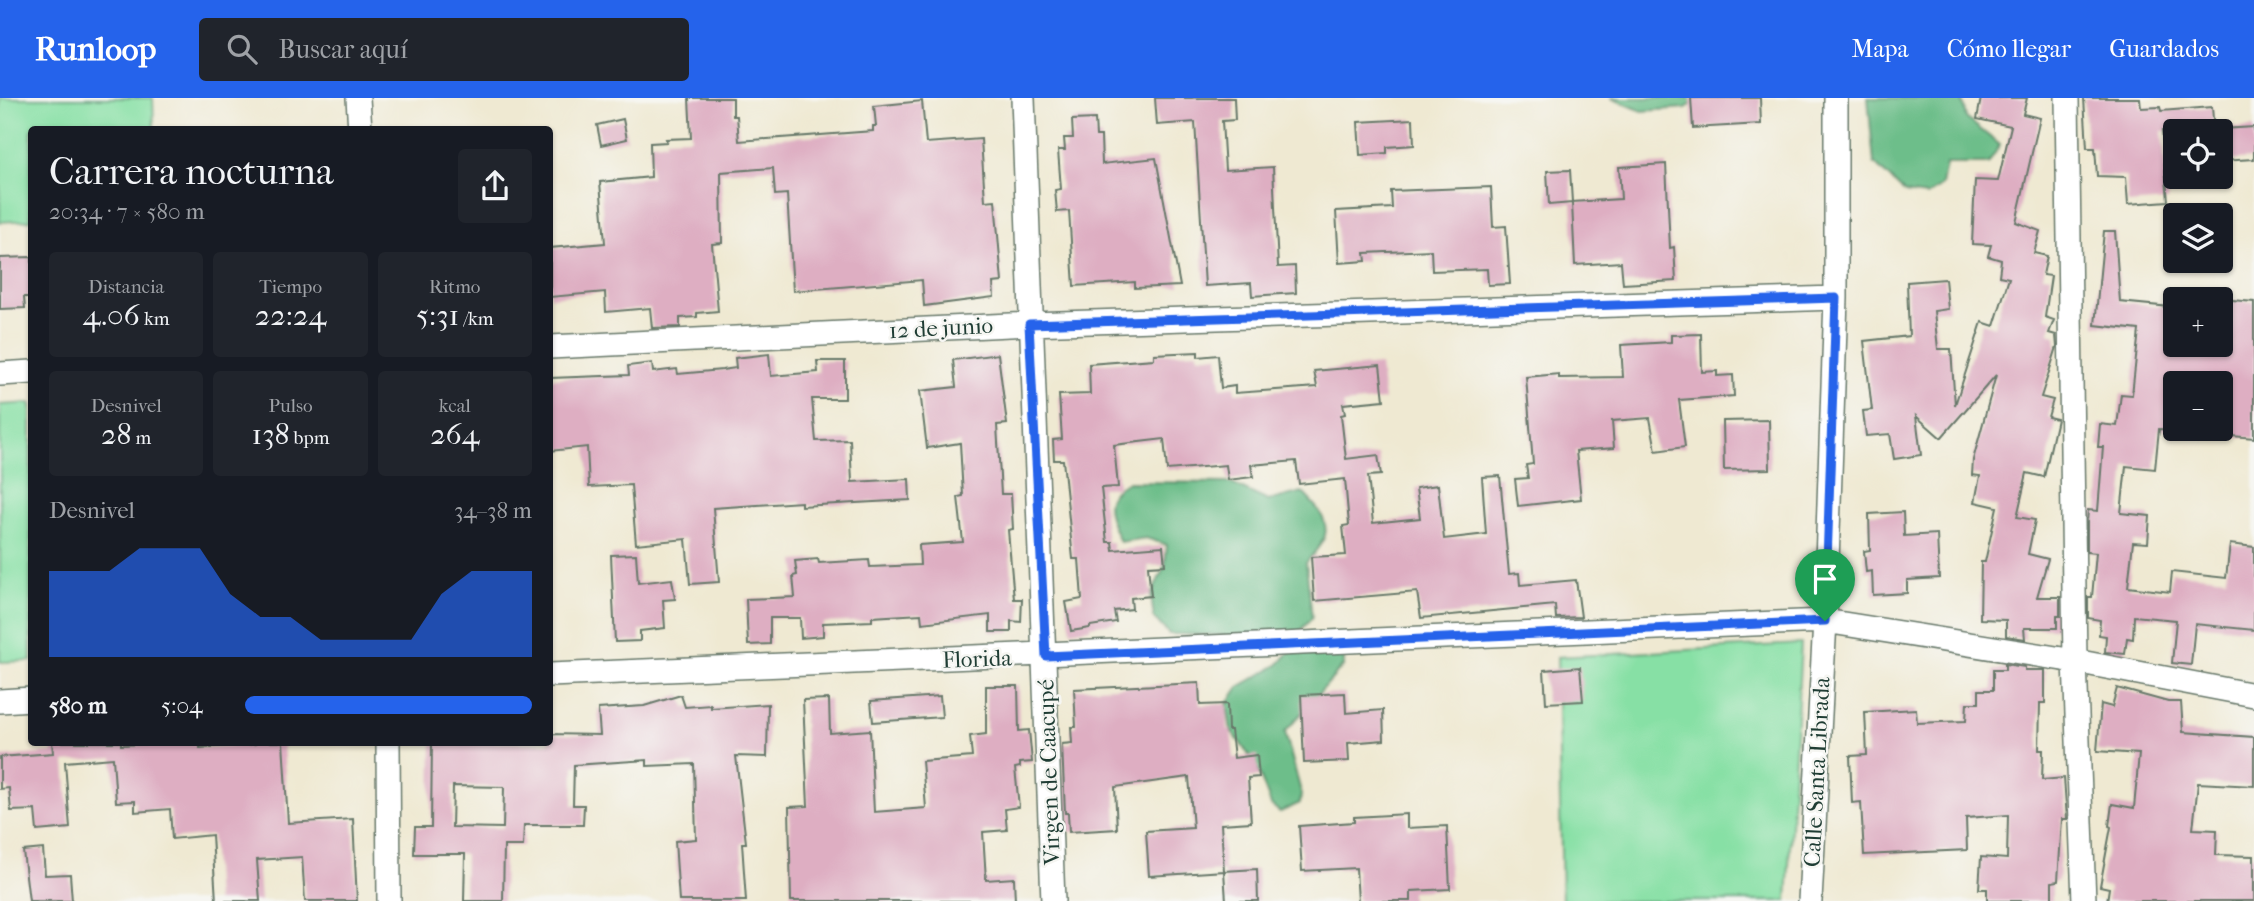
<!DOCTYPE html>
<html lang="es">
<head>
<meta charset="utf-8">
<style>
	body { margin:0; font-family:"IM FELL French Canon",serif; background:#20242c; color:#f1f3f6; height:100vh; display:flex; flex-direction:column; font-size:26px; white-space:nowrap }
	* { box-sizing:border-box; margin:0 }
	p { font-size:23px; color:#9ea1a6 }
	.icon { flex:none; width:38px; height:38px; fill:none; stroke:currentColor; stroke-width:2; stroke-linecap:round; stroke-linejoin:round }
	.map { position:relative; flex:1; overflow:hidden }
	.sheet { position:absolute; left:28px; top:28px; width:525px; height:620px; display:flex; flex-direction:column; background:#171b24; border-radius:7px; box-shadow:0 2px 5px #0004 }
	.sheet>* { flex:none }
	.fabs { position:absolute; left:2163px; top:21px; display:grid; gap:14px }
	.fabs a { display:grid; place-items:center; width:70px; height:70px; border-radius:7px; background:#171b24; box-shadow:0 2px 5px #0004; font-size:35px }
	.pin { position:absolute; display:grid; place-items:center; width:60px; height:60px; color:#fff; margin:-72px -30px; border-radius:50% 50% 50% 0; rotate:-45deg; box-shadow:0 0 7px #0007 }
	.pin .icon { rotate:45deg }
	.round { display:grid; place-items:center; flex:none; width:74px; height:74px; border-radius:7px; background:#20242c }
	.summary { display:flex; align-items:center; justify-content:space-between; height:119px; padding:0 21px }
	h1 { font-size:38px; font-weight:600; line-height:52px }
	.metrics { display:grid; grid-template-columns:repeat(3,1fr); gap:10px; height:119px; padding:7px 21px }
	.metrics div { display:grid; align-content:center; border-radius:7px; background:#20242c; text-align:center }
	.metrics b { font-size:30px; font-weight:600 }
	.metrics small { font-size:19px; font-weight:400 }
	.metrics p { font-size:19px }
	.chart { height:196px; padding:14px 21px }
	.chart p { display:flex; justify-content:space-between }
	.chart svg { width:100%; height:126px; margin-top:7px; fill:#2563eb; opacity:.7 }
	ul { padding:0 21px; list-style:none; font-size:23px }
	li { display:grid; grid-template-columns:112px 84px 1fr; align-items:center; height:52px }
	li i { height:18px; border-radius:9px; background:#2563eb }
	header { display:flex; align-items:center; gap:42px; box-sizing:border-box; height:98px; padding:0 35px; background:#2563eb; color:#fff }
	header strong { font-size:33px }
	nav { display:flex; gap:38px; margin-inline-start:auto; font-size:24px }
	.search { width:490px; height:63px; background:#20242c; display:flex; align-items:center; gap:18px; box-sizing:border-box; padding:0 24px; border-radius:7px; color:#9ea1a6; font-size:26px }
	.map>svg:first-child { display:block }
	.green { fill:#87e0a5; stroke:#538e6c; stroke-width:2 }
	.forest { fill:#6dbe8a; stroke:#467e5f; stroke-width:2 }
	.building { fill:#deaec2; fill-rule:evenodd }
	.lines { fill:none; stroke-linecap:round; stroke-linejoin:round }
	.minor-casing { stroke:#68796b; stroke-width:26 }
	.minor { stroke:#fff; stroke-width:23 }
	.route-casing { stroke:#fff; stroke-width:14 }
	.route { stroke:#2563eb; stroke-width:9 }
	.labels { text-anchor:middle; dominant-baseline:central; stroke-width:5; stroke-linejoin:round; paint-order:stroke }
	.street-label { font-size:23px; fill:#1f3d34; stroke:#f6f6f2 }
</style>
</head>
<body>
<header>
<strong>Runloop</strong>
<div class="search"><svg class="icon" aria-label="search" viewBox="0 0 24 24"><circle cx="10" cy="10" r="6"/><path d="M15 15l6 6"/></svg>Buscar aquí</div>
<nav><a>Mapa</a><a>Cómo llegar</a><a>Guardados</a></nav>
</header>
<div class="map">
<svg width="2254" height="803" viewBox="0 0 2254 803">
	<rect width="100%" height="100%" fill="#f6f6f2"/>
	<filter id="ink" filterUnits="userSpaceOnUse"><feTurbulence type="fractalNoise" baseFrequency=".0143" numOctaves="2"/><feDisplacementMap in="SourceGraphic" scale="14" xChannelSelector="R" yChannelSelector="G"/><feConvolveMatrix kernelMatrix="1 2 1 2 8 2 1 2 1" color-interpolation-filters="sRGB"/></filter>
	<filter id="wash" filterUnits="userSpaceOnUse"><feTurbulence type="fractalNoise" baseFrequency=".00686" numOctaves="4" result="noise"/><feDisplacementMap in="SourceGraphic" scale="28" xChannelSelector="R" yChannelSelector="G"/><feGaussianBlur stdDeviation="1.57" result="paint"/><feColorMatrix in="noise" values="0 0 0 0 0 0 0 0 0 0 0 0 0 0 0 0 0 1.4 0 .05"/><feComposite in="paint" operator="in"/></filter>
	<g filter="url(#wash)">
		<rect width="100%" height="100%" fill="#efe9d2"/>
		<path class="green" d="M 0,0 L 153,0 L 154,31 L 32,32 L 31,122 L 0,124 Z
			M 31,305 L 31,563 L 0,564 L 0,307 Z
			M 1801,546 L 1787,803 L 1562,803 L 1557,559 Z"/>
		<path class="forest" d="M 1611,0 L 1701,0 L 1686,10 L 1642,13 Z
			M 1868,0 L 1962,0 L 1966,20 L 2000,47 L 1988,66 L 1946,66 L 1942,87 L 1927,98 L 1905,95 L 1874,65 Z
			M 1128,384 L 1230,385 L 1268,403 L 1302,394 C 1312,404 1329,420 1325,437 C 1323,446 1311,458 1306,465 L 1312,520 L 1298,535 L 1288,538 L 1169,536 L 1154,520 L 1151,498 L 1165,467 L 1167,447 L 1146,440 L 1120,444 C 1110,419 1096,399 1128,384 Z
			M 1303,539 L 1344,546 L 1344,567 L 1285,634 L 1301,694 L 1300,705 L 1280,714 L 1271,707 L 1256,667 L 1231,632 L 1227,606 L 1239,589 L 1279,566 Z"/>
		<g id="blocks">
			<path class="building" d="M 689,0 L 733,0 L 733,18 L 737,18 L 739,43 L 873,33 L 873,28 L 876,28 L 874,8 L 922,3 L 926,45 L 981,41 L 985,103 L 995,102 L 1002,184 L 993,185 L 994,199 L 924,208 L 922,182 L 793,193 L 787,96 L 775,97 L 773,70 L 721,74 L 722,145 L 712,146 L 718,213 L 697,215 L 697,219 L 680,220 L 680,229 L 652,230 L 650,210 L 606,214 L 605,194 L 550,199 L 550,150 L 605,145 L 600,84 L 651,79 L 650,45 L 667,44 L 666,41 L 691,40 Z
				M 1155,0 L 1234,0 L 1235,22 L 1222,23 L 1225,72 L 1273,69 L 1278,169 L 1295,168 L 1296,195 L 1252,198 L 1251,185 L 1205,188 L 1195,24 L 1157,27 Z
				M 1691,0 L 1760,0 L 1761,26 L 1693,30 Z
				M 1981,0 L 2027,0 L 2023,16 L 2040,20 L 2016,124 L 2040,133 L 2034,155 L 2047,158 L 2043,177 L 2051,178 L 2045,219 L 2054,222 L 2049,235 L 2056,237 L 2057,249 L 2041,299 L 2053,302 L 2048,319 L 2057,321 L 2044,379 L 2027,375 L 2017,419 L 2035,422 L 2028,456 L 2048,461 L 2037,499 L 2060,499 L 2060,518 L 2057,518 L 2057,530 L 2024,530 L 2025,541 L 2006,538 L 2006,522 L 1980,521 L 1981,464 L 1985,464 L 1997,409 L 1975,404 L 1980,378 L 1972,377 L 1973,362 L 1996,277 L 1941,340 L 1916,318 L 1921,357 L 1894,361 L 1890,336 L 1866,338 L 1863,313 L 1872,312 L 1864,243 L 1909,238 L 1907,184 L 1945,181 L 1948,211 L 1934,213 L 1938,251 L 1951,251 L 1955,307 L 1982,224 L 1994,228 L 2009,180 L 1999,178 L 2001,162 L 1988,158 L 1991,147 L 1972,146 L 1975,82 L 1998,83 L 2011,28 L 1977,21 Z
				M 2084,0 L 2140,0 L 2141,10 L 2160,9 L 2161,13 L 2212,9 L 2214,33 L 2162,33 L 2168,103 L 2128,106 L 2126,79 L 2097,78 L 2095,50 L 2087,50 Z
				M 623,21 L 627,41 L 601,47 L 597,27 Z
				M 1095,21 L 1096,38 L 1101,38 L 1102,66 L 1156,60 L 1180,188 L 1135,190 L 1135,184 L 1074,188 L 1069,113 L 1057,114 L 1055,92 L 1061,91 L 1058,52 L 1065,52 L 1064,40 L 1073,40 L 1072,22 Z
				M 1413,21 L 1414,47 L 1387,49 L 1387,55 L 1360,57 L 1358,24 Z
				M 2254,29 L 2254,61 L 2221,63 L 2221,31 Z
				M 1666,66 L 1670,150 L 1674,149 L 1676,183 L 1623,186 L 1621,164 L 1575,167 L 1572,105 L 1549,107 L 1547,73 L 1570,72 L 1572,104 L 1621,101 L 1619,69 Z
				M 1491,89 L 1493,129 L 1506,128 L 1510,186 L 1488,187 L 1487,171 L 1432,173 L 1431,152 L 1365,155 L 1366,163 L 1339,165 L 1336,113 L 1392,110 L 1391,93 Z
				M 2104,133 L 2115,133 L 2120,204 L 2170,209 L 2167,242 L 2175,243 L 2175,247 L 2221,247 L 2221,201 L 2254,204 L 2254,340 L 2221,337 L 2221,284 L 2175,280 L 2175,332 L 2159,331 L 2155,371 L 2126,368 L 2121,415 L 2150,418 L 2148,445 L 2133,444 L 2128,489 L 2170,494 L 2172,474 L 2226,480 L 2230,446 L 2254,449 L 2254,532 L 2195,526 L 2191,567 L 2172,565 L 2176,522 L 2134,518 L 2133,541 L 2127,540 L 2125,556 L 2105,554 L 2106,538 L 2099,537 L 2100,522 L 2088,520 L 2088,499 L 2092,499 L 2096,455 L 2087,454 L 2087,425 L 2088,412 L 2098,413 L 2103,349 L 2098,349 L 2100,326 L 2117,328 L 2121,296 L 2132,297 L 2139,232 L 2095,227 Z
				M 32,159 L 32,199 L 24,199 L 25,210 L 0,211 L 0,160 Z
				M 1701,236 L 1702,274 L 1717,273 L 1717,278 L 1733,277 L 1734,298 L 1679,302 L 1685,349 L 1656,353 L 1650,320 L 1612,323 L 1614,350 L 1576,353 L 1581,401 L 1518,408 L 1515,381 L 1528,380 L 1526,367 L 1533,366 L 1526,279 L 1559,276 L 1559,280 L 1623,279 L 1621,247 L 1671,244 L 1671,237 Z
				M 1198,254 L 1198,259 L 1218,257 L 1221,290 L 1235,288 L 1235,295 L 1317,289 L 1314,273 L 1380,267 L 1384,302 L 1343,306 L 1345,316 L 1341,317 L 1346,361 L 1378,357 L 1381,377 L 1368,378 L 1373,425 L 1420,420 L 1416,390 L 1438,387 L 1444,441 L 1486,436 L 1482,379 L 1500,378 L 1509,476 L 1519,475 L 1520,487 L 1576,482 L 1581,519 L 1556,520 L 1555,507 L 1421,520 L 1417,494 L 1314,503 L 1311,459 L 1346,457 L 1343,428 L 1349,427 L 1345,381 L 1299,386 L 1296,363 L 1251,367 L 1253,379 L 1228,382 L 1226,367 L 1167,372 L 1164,341 L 1114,347 L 1118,389 L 1101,390 L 1107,444 L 1112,444 L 1113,452 L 1163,448 L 1165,467 L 1148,468 L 1151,498 L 1131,500 L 1132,511 L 1114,513 L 1116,524 L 1090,528 L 1090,530 L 1071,533 L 1066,504 L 1082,501 L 1079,461 L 1073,461 L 1063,362 L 1054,362 L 1053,342 L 1062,341 L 1059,297 L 1090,296 L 1089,266 L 1154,261 L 1154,256 Z
				M 769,256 L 771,278 L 818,274 L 817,263 L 845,263 L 845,301 L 812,301 L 816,343 L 850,342 L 852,384 L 909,381 L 910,402 L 801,408 L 801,404 L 713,410 L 719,484 L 690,486 L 686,441 L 636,446 L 631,387 L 589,389 L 587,349 L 550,353 L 550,280 L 629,277 L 628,268 L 652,265 L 653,274 L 677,271 L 678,276 L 722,272 L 736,270 L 735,260 Z
				M 998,256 L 1007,326 L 997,327 L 1001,396 L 1011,396 L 1013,431 L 1008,432 L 1014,501 L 1022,501 L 1021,524 L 1011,523 L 1011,534 L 990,534 L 990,517 L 922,525 L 921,516 L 872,519 L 872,523 L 823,525 L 823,538 L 801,540 L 800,520 L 770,520 L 770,546 L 748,547 L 746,501 L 795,499 L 793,478 L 797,477 L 795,463 L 818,461 L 819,465 L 869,462 L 870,469 L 920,467 L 919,447 L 963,444 L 958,399 L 963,398 L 960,345 L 927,350 L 920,293 L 956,289 L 953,262 Z
				M 1769,322 L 1770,371 L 1724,372 L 1723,323 Z
				M 1903,414 L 1904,438 L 1937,436 L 1939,480 L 1907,482 L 1907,495 L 1873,497 L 1872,473 L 1866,474 L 1864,453 L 1870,452 L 1869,416 Z
				M 636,456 L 638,485 L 672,481 L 675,501 L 663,502 L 665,530 L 640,533 L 640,543 L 615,544 L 611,457 Z
				M 2005,566 L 2025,569 L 2025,572 L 2045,572 L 2045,605 L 2040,605 L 2039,652 L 2043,652 L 2042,682 L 2064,680 L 2067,721 L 2062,721 L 2058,783 L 2052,784 L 2052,803 L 1987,803 L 1987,791 L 1979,791 L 1981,759 L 2007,761 L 2008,717 L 1966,720 L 1967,752 L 1864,757 L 1861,704 L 1852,705 L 1850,658 L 1867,657 L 1865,614 L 1916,611 L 1917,625 L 1966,623 L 1967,605 L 1979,605 L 1979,592 L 1993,592 L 1993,572 L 2005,572 Z
				M 1580,569 L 1583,603 L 1546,605 L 1544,572 Z
				M 1199,585 L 1200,607 L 1227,606 L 1228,632 L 1231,632 L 1234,660 L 1257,657 L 1259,679 L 1248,680 L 1251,724 L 1221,726 L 1224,773 L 1149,778 L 1146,733 L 1193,730 L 1189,679 L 1115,689 L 1117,731 L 1069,734 L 1068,715 L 1065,715 L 1062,646 L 1072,645 L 1071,629 L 1076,629 L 1074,591 Z
				M 986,588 L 1018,588 L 1019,633 L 1029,632 L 1032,664 L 1020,665 L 1020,669 L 1015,670 L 1019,709 L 1005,711 L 1007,732 L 983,734 L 986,782 L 1014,780 L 1015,803 L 791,803 L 789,709 L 808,708 L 803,602 L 829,601 L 830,635 L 870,632 L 874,714 L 926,710 L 922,663 L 972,659 L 970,638 L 986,636 Z
				M 2117,590 L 2168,604 L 2181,604 L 2183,634 L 2254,639 L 2254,688 L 2198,685 L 2193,731 L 2217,732 L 2216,757 L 2254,758 L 2254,803 L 2107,803 L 2109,790 L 2100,788 L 2111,729 L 2109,728 L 2112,706 L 2134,710 L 2139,656 L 2097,653 L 2101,606 L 2112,609 Z
				M 1345,595 L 1346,615 L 1383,612 L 1384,642 L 1348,645 L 1349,663 L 1304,665 L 1301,597 Z
				M 681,597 L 685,609 L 711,607 L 711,610 L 768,606 L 767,659 L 736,658 L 746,745 L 742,745 L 746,803 L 679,803 L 675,743 L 696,741 L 694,666 L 647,668 L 647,662 L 574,667 L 573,707 L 584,707 L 583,727 L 524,727 L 523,748 L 504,748 L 503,803 L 464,803 L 465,756 L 414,756 L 415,729 L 431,729 L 432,644 L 546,645 L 550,644 L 550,636 L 600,637 L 598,611 L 644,608 ZM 453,688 L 504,689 L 503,730 L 452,729 Z
				M 940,598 L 942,619 L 873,624 L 871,603 Z
				M 52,644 L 121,644 L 121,647 L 200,644 L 200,650 L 255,646 L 255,644 L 283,644 L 288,725 L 353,721 L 357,803 L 305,803 L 302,759 L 257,762 L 260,803 L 216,803 L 212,737 L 172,741 L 170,711 L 135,714 L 135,703 L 116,704 L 113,660 L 65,664 L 70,730 L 37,733 L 35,712 L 11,713 L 9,690 L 0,691 L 0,659 L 53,655 Z
				M 1407,716 L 1407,730 L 1447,728 L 1450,791 L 1411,793 L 1411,803 L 1358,803 L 1356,770 L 1302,773 L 1299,728 L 1354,724 L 1354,719 Z
				M 43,751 L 45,777 L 70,776 L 72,803 L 29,803 L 23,753 Z
				M 1257,771 L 1258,803 L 1226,803 L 1224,773 Z"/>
		</g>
	</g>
	<g filter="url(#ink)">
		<use href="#blocks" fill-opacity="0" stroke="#68796b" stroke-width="2"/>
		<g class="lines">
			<g class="minor-casing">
				<path id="minor" d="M 358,0 L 360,32
					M 1023,0 C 1031,268 1045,535 1053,803
					M 2067,0 L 2075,563 L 2084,803
					M 550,249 L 1029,226 L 1836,200
					M 0,276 L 32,274
					M 550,577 L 1825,523 L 2075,563 L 2254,597
					M 0,603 L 32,601
					M 388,644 L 389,803
					M 1810,803 L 1825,523 L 1836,200 L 1836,0"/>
			</g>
			<use href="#minor" class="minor"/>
		</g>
	</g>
	<g class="lines" filter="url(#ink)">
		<g class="route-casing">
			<path id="route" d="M 1836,200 L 1825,523 L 1046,558 L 1029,226 Z"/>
		</g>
		<use href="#route" class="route"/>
	</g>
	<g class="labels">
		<g class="street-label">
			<text transform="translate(941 230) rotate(-3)">12 de junio</text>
			<text transform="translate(977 561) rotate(-2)">Florida</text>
			<text transform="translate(1049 674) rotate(-92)">Virgen de Caacupé</text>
			<text transform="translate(1817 674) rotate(-87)">Calle Santa Librada</text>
		</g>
	</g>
</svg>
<div class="fabs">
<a><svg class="icon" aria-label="locate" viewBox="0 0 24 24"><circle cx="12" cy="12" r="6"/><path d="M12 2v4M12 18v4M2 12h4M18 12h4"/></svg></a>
<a><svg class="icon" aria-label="layers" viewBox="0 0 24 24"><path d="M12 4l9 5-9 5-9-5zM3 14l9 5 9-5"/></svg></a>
<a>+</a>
<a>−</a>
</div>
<div class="pin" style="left:1825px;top:523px;background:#1e9e55"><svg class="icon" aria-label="arrive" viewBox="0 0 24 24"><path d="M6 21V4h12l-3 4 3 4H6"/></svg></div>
<section class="sheet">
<div class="summary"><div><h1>Carrera nocturna</h1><p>20:34 · 7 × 580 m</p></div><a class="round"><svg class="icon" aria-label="share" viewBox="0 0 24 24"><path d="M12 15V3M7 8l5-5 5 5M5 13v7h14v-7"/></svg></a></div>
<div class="metrics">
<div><p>Distancia</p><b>4.06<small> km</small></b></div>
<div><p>Tiempo</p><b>22:24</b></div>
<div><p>Ritmo</p><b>5:31<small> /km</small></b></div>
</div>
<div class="metrics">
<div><p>Desnivel</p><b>28<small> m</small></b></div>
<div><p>Pulso</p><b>138<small> bpm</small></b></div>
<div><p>kcal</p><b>264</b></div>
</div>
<div class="chart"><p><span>Desnivel</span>34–38 m</p>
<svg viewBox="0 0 160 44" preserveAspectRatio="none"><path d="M0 44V14L10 14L20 14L30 6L40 6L50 6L60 22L70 30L80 30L90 38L100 38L110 38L120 38L130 22L140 14L150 14L160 14V44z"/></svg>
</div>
<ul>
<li><b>580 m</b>5:04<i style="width:100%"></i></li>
</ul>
</section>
</div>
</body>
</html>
